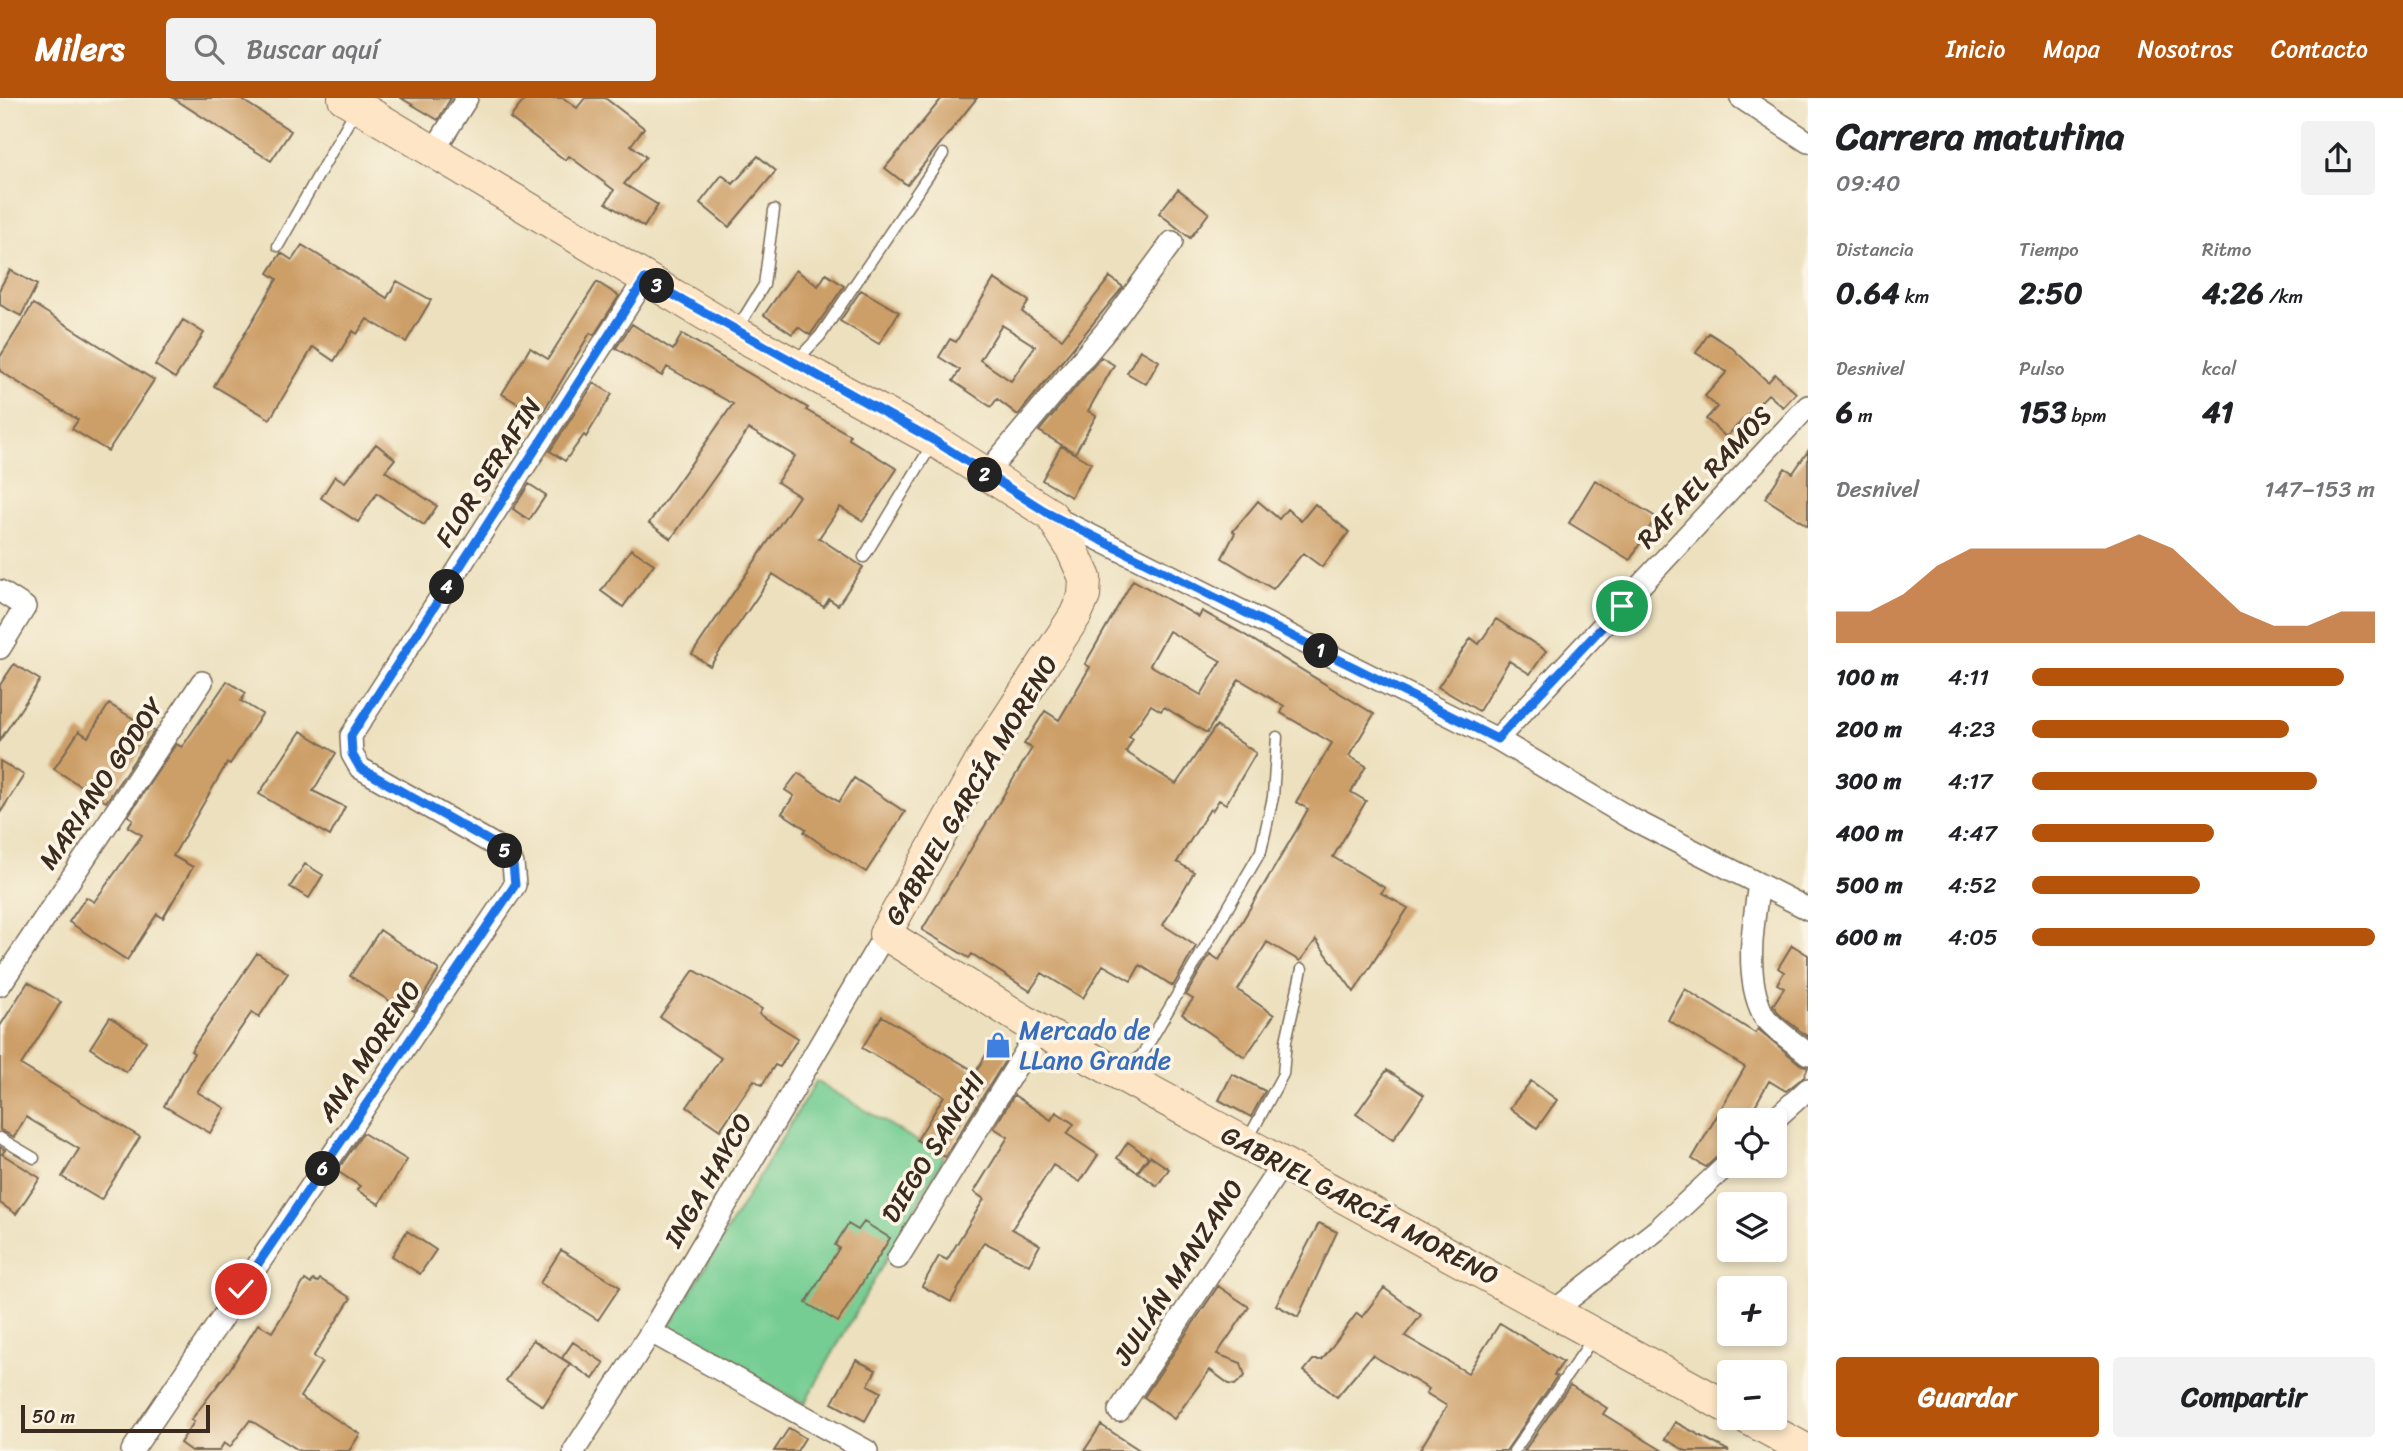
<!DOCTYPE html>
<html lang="es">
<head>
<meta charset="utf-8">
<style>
	body { margin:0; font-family:Sriracha,sans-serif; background:#f2f2f2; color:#202124; height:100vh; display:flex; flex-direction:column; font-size:26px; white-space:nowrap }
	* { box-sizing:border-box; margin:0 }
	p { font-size:23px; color:#757577 }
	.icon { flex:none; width:38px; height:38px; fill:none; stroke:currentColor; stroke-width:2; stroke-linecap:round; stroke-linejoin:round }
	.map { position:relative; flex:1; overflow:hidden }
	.drawer { display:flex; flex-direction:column; background:#fff; width:595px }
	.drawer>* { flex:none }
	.buttons { position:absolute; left:1717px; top:1010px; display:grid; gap:14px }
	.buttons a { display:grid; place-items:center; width:70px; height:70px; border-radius:7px; background:#fff; box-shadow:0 4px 10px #0003; font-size:35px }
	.scale { position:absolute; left:21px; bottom:18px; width:189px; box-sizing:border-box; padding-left:7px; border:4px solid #3b2a1e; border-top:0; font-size:19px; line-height:24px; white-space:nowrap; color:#3b2a1e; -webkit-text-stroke:5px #fcf5e5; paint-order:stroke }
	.pin { position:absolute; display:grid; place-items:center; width:60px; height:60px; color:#fff; margin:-30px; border:4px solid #fff; border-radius:50%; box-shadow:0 2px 7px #0007 }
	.km { position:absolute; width:35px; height:35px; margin:-18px; border-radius:50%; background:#222; color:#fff; font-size:19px; line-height:35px; text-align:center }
	.round { display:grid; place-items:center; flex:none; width:74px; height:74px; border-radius:7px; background:#f2f2f2 }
	.head { display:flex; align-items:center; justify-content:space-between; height:119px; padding:0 28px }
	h1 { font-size:38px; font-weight:700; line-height:52px }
	.figures { display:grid; grid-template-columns:repeat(3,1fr); gap:10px; height:119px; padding:7px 28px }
	.figures div { display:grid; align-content:center }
	.figures b { font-size:30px; font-weight:700 }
	.figures small { font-size:19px; font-weight:400 }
	.figures p { font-size:19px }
	.chart { height:196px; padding:14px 28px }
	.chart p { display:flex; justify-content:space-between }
	.chart svg { width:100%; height:126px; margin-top:7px; fill:#b45309; opacity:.7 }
	.primary-button { display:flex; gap:14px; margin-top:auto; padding:14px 28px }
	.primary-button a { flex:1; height:80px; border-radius:7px; background:#b45309; color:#fff; font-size:28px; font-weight:700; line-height:80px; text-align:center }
	.primary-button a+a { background:#f2f2f2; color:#202124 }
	ul { padding:0 28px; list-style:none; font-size:23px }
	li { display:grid; grid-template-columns:112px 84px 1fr; align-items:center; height:52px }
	li i { height:18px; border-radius:9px; background:#b45309 }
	header { display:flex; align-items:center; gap:42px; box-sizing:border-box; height:98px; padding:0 35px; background:#b45309; color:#fff }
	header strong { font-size:33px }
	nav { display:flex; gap:38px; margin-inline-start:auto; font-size:24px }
	.search { width:490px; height:63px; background:#f2f2f2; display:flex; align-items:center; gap:18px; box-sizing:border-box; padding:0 24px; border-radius:7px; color:#757577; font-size:26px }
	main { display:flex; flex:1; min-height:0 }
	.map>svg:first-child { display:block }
	.green { fill:#75cd93; stroke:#587c58; stroke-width:2 }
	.building { fill:#cd9f68; fill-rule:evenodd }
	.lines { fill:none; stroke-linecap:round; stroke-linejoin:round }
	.lane-casing { stroke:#796a56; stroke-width:13 }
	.street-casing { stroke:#796a56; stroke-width:24 }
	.secondary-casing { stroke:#796a56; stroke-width:34 }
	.lane { stroke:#fff; stroke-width:10 }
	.street { stroke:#fff; stroke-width:21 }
	.secondary { stroke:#fde5c5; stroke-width:32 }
	.route-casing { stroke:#fff; stroke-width:14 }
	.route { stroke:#1a73e8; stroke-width:9 }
	.labels { text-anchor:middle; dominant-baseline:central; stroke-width:7; stroke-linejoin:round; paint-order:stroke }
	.street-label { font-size:26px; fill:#3b2a1e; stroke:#fcf5e5 }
	.shop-label { font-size:26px; fill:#366cbe; stroke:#fcf5e5; text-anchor:start }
</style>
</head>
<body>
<header>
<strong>Milers</strong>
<div class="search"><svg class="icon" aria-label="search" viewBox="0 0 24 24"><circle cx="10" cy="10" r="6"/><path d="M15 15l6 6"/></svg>Buscar aquí</div>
<nav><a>Inicio</a><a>Mapa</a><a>Nosotros</a><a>Contacto</a></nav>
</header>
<main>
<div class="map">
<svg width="1808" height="1353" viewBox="0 0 1808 1353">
	<rect width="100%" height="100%" fill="#fcf5e5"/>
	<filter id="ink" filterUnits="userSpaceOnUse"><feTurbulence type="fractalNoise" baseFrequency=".0143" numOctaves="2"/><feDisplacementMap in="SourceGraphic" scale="14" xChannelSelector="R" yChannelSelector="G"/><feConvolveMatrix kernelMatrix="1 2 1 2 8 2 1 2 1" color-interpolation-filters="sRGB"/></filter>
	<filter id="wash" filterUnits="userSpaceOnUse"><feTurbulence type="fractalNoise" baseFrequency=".00686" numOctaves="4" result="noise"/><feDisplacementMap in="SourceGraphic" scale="28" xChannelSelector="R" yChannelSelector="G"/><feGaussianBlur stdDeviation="1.57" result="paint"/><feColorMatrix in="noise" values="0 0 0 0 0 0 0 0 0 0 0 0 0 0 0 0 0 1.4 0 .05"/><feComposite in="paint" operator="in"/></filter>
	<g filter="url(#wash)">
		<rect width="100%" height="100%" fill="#ece0be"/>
		<path class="green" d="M 816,983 L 944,1059 L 804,1306 L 669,1230 Z"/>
		<g id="blocks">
			<path class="building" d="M 173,0 L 239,0 L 291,33 L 271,63 Z
				M 401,0 L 451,0 L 438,22 Z
				M 526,0 L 563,0 L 577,10 L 585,0 L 605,0 L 644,30 L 631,47 L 646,59 L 624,86 L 658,107 L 644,129 L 606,105 L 614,92 L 569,58 L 565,62 L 510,20 Z
				M 942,0 L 977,0 L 907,87 L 885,70 Z
				M 758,58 L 776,73 L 729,129 L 700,105 L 722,77 L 733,86 Z
				M 1178,91 L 1209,115 L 1190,140 L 1159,115 Z
				M 302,147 L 387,200 L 397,183 L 431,202 L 406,244 L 367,221 L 357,236 L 353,233 L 334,263 L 313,249 L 270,321 L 214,288 L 277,181 L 268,175 L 281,155 L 292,162 Z
				M 10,172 L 37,187 L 21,218 L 0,207 L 0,190 Z
				M 796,172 L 818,188 L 826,176 L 844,188 L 810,237 L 798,229 L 792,236 L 764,217 Z
				M 1110,179 L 1123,189 L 1018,317 L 997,301 L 991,309 L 953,283 L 960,272 L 939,259 L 950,241 L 956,244 L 994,181 L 1029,203 L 1022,214 L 1062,241 ZM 1002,227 L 1035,248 L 1011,283 L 980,262 Z
				M 597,184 L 619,198 L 594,237 L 590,235 L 540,319 L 502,296 L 530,250 L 548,261 Z
				M 861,192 L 899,214 L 879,246 L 840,223 Z
				M 33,206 L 154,282 L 108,353 L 72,331 L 78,322 L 0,273 L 0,259 Z
				M 183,222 L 204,235 L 175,280 L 155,267 Z
				M 632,226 L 673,252 L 682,236 L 808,310 L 806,312 L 850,337 L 849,341 L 897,371 L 863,423 L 840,409 L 819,440 L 863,469 L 838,507 L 829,501 L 824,509 L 773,476 L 710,568 L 692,556 L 799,398 L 777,384 L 795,358 L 749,331 L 671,441 L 649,425 L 733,306 L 667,269 L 662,278 L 616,250 Z
				M 1709,235 L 1731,249 L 1768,284 L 1775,276 L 1796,295 L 1783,309 L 1768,296 L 1726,339 L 1706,321 L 1717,309 L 1705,298 L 1727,274 L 1696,255 Z
				M 1140,252 L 1159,263 L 1146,286 L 1127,275 Z
				M 1101,259 L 1114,267 L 1088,313 L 1096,318 L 1075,355 L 1039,333 Z
				M 594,285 L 612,296 L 586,339 L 584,337 L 565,363 L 550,353 Z
				M 376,346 L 395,361 L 385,373 L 437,408 L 424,427 L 377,395 L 358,424 L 321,400 L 335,378 L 345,384 Z
				M 1061,348 L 1091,365 L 1071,399 L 1042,382 Z
				M 1808,353 L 1808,428 L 1765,400 L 1785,370 L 1793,375 Z
				M 1595,382 L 1656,419 L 1630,462 L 1569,425 Z
				M 529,386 L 546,397 L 529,422 L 513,411 Z
				M 1258,403 L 1279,421 L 1287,411 L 1301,423 L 1315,406 L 1349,434 L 1322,469 L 1303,455 L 1273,491 L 1222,460 L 1235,435 L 1233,433 Z
				M 631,451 L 654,466 L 623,509 L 601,493 Z
				M 1133,482 L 1199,519 L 1202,513 L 1240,534 L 1374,616 L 1349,658 L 1366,668 L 1351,694 L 1366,703 L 1333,759 L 1385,790 L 1381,795 L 1408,810 L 1354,894 L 1316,842 L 1300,863 L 1267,844 L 1238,892 L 1274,917 L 1245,959 L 1182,916 L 1193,901 L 1186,897 L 1210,856 L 1219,862 L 1296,733 L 1308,711 L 1296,704 L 1332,645 L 1281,615 L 1284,608 L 1239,581 L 1207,635 L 1164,609 L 1161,613 L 1151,607 L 1129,639 L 1133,641 L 1126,654 L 1176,686 L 1216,628 L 1256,655 L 1226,706 L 1219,702 L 1212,713 L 1210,711 L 1177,764 L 1194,774 L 1163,827 L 1196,848 L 1173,888 L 1140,867 L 1131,883 L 1103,867 L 1083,900 L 1042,875 L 1030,893 L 972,856 L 969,860 L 922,832 L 1032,650 L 1024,646 L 1045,613 L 1059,622 L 1090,569 L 1085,566 ZM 1169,533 L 1221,563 L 1201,597 L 1150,567 Z
				M 1496,521 L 1546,553 L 1530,576 L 1509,563 L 1479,613 L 1438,589 L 1471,540 L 1479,546 Z
				M 14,566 L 40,582 L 0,642 L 0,587 Z
				M 227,583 L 246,595 L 241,603 L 262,616 L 230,666 L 227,665 L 173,758 L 193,769 L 163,820 L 157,816 L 127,862 L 69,824 L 86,799 L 94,804 L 142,737 L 128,729 L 133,721 L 128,718 L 176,646 L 182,649 Z
				M 109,606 L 154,633 L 106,704 L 54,671 L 79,633 L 88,639 Z
				M 301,633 L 336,655 L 313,693 L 345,709 L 330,738 L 259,696 Z
				M 0,663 L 24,677 L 0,715 Z
				M 798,675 L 839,704 L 854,680 L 905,714 L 866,774 L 821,746 L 804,734 L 806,731 L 782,715 L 794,698 L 785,692 Z
				M 305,766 L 323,777 L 309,800 L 290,789 Z
				M 380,832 L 439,872 L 414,913 L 399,903 L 396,907 L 350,878 Z
				M 1792,847 L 1808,857 L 1808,939 L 1780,917 L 1773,907 L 1784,890 L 1777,886 L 1784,874 L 1778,870 Z
				M 257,855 L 288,875 L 259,919 L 252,914 L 197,994 L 225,1010 L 210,1035 L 164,1008 L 194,955 L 191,953 Z
				M 694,872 L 762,911 L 759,916 L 798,940 L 780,969 L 775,967 L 762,987 L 754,982 L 720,1032 L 687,1009 L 721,960 L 660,919 Z
				M 28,884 L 61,904 L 21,967 L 140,1039 L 101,1102 L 62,1079 L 79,1051 L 26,1019 L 14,1039 L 0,1032 L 0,928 Z
				M 1685,891 L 1755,935 L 1758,931 L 1800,966 L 1808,969 L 1804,979 L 1786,993 L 1769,983 L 1747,1022 L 1729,1022 L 1729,1052 L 1721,1055 L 1706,1069 L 1692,1061 L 1745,969 L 1668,922 Z
				M 882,918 L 976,974 L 991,948 L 1008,958 L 945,1059 L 917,1042 L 944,998 L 862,950 Z
				M 110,919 L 146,943 L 126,974 L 90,950 Z
				M 1387,972 L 1424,997 L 1393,1042 L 1356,1016 Z
				M 1232,976 L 1265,993 L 1251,1019 L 1219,1002 Z
				M 1531,983 L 1557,1002 L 1537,1030 L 1510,1010 Z
				M 1014,997 L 1051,1022 L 1056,1014 L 1074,1026 L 1067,1036 L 1098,1057 L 1080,1084 L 1053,1067 L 1012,1131 L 1040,1147 L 1029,1167 L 984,1144 L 951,1204 L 922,1188 L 939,1158 L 947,1162 L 984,1101 L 974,1094 L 1008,1039 L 994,1030 Z
				M 363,1035 L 407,1062 L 379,1106 L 357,1092 L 360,1088 L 337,1073 Z
				M 1128,1044 L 1148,1059 L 1137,1074 L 1117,1060 Z
				M 0,1049 L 5,1052 L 2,1056 L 40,1080 L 16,1116 L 0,1105 Z
				M 1150,1058 L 1169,1071 L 1157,1088 L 1138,1074 Z
				M 864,1124 L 890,1140 L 838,1224 L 806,1205 L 839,1150 L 835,1147 L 848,1126 L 858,1132 Z
				M 1319,1125 L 1337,1134 L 1298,1219 L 1276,1207 Z
				M 407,1133 L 436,1152 L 420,1176 L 392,1158 Z
				M 561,1152 L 620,1189 L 598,1222 L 540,1185 Z
				M 320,1181 L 351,1200 L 313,1259 L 322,1264 L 300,1299 L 360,1336 L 349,1353 L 300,1353 L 250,1322 L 230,1349 L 224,1345 L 219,1353 L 191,1353 L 180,1345 L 194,1324 L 191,1322 L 230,1271 L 258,1226 L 272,1234 L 305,1182 L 311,1186 L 313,1182 L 318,1184 Z
				M 1218,1188 L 1249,1209 L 1217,1256 L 1241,1265 L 1245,1278 L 1235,1287 L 1229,1286 L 1210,1272 L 1174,1321 L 1144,1299 Z
				M 1384,1190 L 1421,1217 L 1405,1238 L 1468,1275 L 1500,1225 L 1563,1264 L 1554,1277 L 1557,1278 L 1506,1353 L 1419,1353 L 1447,1308 L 1426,1295 L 1429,1291 L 1372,1257 L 1337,1299 L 1304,1273 L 1313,1262 L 1322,1262 L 1357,1215 L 1362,1219 Z
				M 533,1242 L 570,1266 L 543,1308 L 506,1283 Z
				M 573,1244 L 604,1265 L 593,1281 L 562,1260 Z
				M 856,1262 L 876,1272 L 868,1287 L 881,1294 L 865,1323 L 832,1305 Z
				M 1570,1287 L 1607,1310 L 1603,1316 L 1663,1353 L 1524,1353 Z
				M 1675,1324 L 1729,1353 L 1686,1353 L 1665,1341 Z
				M 1101,1327 L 1141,1353 L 1084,1353 Z
				M 789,1330 L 805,1340 L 797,1353 L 774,1353 Z"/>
		</g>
	</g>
	<g filter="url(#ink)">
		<use href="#blocks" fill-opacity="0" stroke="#796a56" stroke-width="2"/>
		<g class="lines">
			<g class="lane-casing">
				<path id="lane" d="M 278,148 L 356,11
					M 737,231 L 764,187 L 774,112
					M 795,264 L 820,238 L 943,56
					M 864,459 L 933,345
					M 1122,971 L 1142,957 L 1261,753 L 1273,699 L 1277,639
					M 0,1040 L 34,1060
					M 1247,1043 L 1283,976 L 1286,943 L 1302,871
					M 1514,1353 L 1594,1239"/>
			</g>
			<g class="street-casing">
				<path id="street" d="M 1741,0 L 1808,44
					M 433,54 L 467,0
					M 985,377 L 1110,228 L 1172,144
					M 1052,418 L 1497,641 L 1630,720 L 1808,811
					M 0,493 L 25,509 L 0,550
					M 1497,641 L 1808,308
					M 1759,786 C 1753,825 1744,879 1763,916 C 1769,928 1797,946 1808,956
					M 0,887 L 202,584
					M 1774,1022 L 1808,991
					M 898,1160 L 1039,932
					M 1555,1212 L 1658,1131 L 1729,1065
					M 651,1234 L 867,1353
					M 1119,1313 L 1283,1065
					M 132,1353 L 515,787 L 513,766 L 505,753 L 360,670 L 352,656 L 351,638 L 645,181
					M 574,1353 L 651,1234 L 885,836"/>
			</g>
			<g class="secondary-casing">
				<path id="secondary" d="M 344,0 L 735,234 L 935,343 L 1051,417 L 1071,449 L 1085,480 L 1084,498 L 1075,518 L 988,651 L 885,836 L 1039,932 L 1729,1310
					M 1747,1320 L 1808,1353"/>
			</g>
			<use href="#lane" class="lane"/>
			<use href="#street" class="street"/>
			<use href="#secondary" class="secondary"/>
		</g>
	</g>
	<g class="lines" filter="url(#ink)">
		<g class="route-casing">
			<path id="route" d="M 241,1191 L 515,787 L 513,766 L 505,752 L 360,670 L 352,656 L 351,638 L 645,181 L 935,343 L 1051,417 L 1497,641 L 1622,508"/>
		</g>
		<use href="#route" class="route"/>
	</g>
	<defs>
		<g id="shop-bare" transform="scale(2.1)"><path d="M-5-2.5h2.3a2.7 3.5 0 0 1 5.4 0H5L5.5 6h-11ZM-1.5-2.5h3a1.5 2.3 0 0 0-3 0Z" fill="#3f7fe0" stroke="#fcf5e5" stroke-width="2.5" paint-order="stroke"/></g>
	</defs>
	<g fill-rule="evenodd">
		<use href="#shop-bare" x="998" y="947"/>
	</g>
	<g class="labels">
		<g class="street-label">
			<text transform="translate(488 374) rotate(-57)">FLOR SERAFIN</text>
			<text transform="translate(1704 379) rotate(-47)">RAFAEL RAMOS</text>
			<text transform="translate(101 685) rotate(-56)">MARIANO GODOY</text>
			<text transform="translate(971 692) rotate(-59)">GABRIEL GARCÍA MORENO</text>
			<text transform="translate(369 953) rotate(-56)">ANA MORENO</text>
			<text transform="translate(933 1049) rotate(-58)">DIEGO SANCHI</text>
			<text transform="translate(708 1082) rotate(-60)">INGA HAYCO</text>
			<text transform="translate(1360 1107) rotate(28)">GABRIEL GARCÍA MORENO</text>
			<text transform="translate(1178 1174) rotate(-57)">JULIÁN MANZANO</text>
		</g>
		<g class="shop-label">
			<text x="1019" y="932">Mercado de<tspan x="1019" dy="30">LLano Grande</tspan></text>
		</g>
	</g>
</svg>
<div class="buttons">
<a><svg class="icon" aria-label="locate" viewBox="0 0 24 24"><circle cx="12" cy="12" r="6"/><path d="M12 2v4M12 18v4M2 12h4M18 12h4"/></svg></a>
<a><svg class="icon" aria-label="layers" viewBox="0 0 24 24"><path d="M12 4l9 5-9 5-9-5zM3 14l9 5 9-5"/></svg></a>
<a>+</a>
<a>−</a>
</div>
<div class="scale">50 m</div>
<div class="pin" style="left:1622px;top:508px;background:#1e9e55"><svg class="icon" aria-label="arrive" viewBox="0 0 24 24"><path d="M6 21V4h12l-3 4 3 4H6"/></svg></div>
<div class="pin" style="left:241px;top:1191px;background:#d93025"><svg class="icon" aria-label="check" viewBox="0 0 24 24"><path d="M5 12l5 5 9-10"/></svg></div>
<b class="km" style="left:1321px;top:553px">1</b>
<b class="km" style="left:985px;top:377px">2</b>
<b class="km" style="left:657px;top:188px">3</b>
<b class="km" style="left:447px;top:489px">4</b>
<b class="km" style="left:505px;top:753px">5</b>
<b class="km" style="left:323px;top:1071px">6</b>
</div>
<section class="drawer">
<div class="head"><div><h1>Carrera matutina</h1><p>09:40</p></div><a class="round"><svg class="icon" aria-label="share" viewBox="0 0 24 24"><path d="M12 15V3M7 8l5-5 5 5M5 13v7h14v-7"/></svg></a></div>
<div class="figures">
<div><p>Distancia</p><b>0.64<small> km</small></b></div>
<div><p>Tiempo</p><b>2:50</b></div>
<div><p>Ritmo</p><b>4:26<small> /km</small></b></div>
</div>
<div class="figures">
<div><p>Desnivel</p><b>6<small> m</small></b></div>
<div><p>Pulso</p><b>153<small> bpm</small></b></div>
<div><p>kcal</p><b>41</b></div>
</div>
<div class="chart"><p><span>Desnivel</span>147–153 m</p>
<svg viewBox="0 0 160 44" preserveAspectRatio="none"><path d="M0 44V33L10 33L20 27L30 17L40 11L50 11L60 11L70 11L80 11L90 6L100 11L110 22L120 33L130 38L140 38L150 33L160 33V44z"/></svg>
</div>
<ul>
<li><b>100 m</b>4:11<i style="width:91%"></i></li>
<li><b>200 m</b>4:23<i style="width:75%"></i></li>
<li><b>300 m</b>4:17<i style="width:83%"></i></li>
<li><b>400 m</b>4:47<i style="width:53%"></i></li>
<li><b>500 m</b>4:52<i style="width:49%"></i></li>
<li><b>600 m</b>4:05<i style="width:100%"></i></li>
</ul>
<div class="primary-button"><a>Guardar</a><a>Compartir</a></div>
</section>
</main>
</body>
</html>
